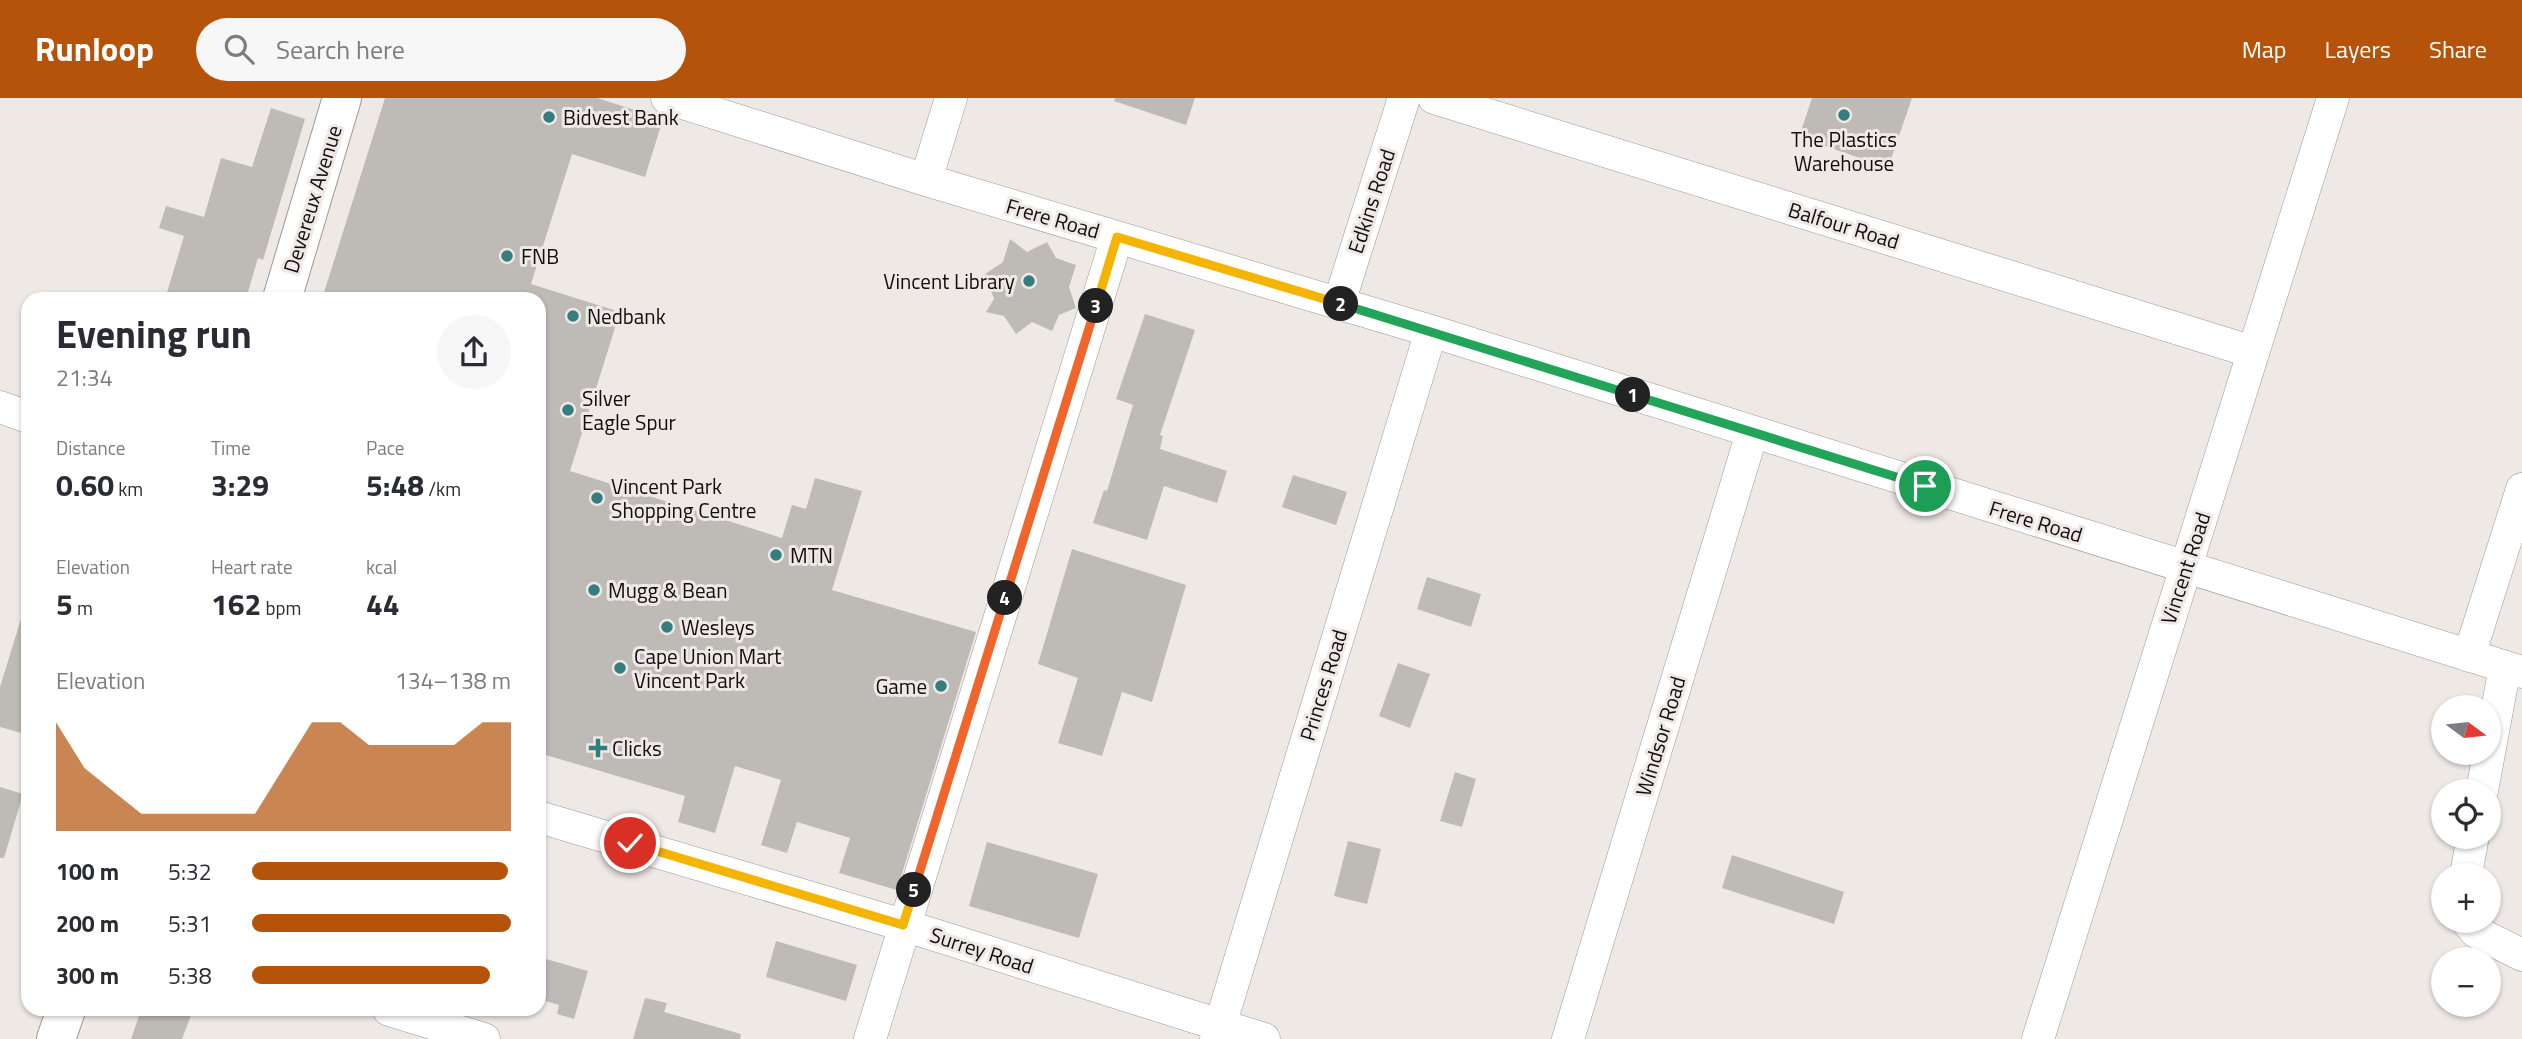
<!DOCTYPE html>
<html lang="en">
<head>
<meta charset="utf-8">
<style>
	body { margin:0; font-family:"Titillium Web",sans-serif; background:#f7f7f7; color:#2b2b33; height:100vh; display:flex; flex-direction:column; font-size:26px; white-space:nowrap }
	* { box-sizing:border-box; margin:0 }
	p { font-size:23px; color:#7c7c81 }
	.icon { flex:none; width:38px; height:38px; fill:none; stroke:currentColor; stroke-width:2; stroke-linecap:round; stroke-linejoin:round }
	.map { position:relative; flex:1; overflow:hidden }
	.panel { position:absolute; left:21px; top:194px; width:525px; height:724px; display:flex; flex-direction:column; background:#fff; border-radius:21px; box-shadow:0 2px 5px #0004 }
	.panel>* { flex:none }
	.needle { width:46px; rotate:105deg }
	.controls { position:absolute; left:2431px; top:597px; display:grid; gap:14px }
	.controls a { display:grid; place-items:center; width:70px; height:70px; border-radius:50%; background:#fff; box-shadow:0 2px 5px #0004; font-size:35px }
	.pin { position:absolute; display:grid; place-items:center; width:60px; height:60px; color:#fff; margin:-30px; border:4px solid #fff; border-radius:50%; box-shadow:0 2px 7px #0007 }
	.km { position:absolute; width:35px; height:35px; margin:-18px; border-radius:50%; background:#222; color:#fff; font-size:19px; line-height:35px; text-align:center }
	.round { display:grid; place-items:center; flex:none; width:74px; height:74px; border-radius:37px; background:#f7f7f7 }
	.summary { display:flex; align-items:center; justify-content:space-between; height:119px; padding:0 35px }
	h1 { font-size:38px; font-weight:700; line-height:52px }
	.stats { display:grid; grid-template-columns:repeat(3,1fr); gap:10px; height:119px; padding:7px 35px }
	.stats div { display:grid; align-content:center }
	.stats b { font-size:30px; font-weight:700 }
	.stats small { font-size:19px; font-weight:400 }
	.stats p { font-size:19px }
	.chart { height:196px; padding:14px 35px }
	.chart p { display:flex; justify-content:space-between }
	.chart svg { width:100%; height:126px; margin-top:7px; fill:#b45309; opacity:.7 }
	ul { padding:0 35px; list-style:none; font-size:23px }
	li { display:grid; grid-template-columns:112px 84px 1fr; align-items:center; height:52px }
	li i { height:18px; border-radius:9px; background:#b45309 }
	header { display:flex; align-items:center; gap:42px; box-sizing:border-box; height:98px; padding:0 35px; background:#b45309; color:#fff }
	header strong { font-size:33px }
	nav { display:flex; gap:38px; margin-inline-start:auto; font-size:24px }
	.search { width:490px; height:63px; background:#f7f7f7; display:flex; align-items:center; gap:18px; box-sizing:border-box; padding:0 24px; border-radius:38px; color:#7c7c81; font-size:26px }
	.map>svg:first-child { display:block }
	.building { fill:#bebbb6 }
	.lines { fill:none; stroke-linecap:round; stroke-linejoin:round }
	.minor-casing { stroke:#9d9795; stroke-width:33 }
	.major-casing { stroke:#9d9795; stroke-width:40 }
	.minor { stroke:#fff; stroke-width:32 }
	.major { stroke:#fff; stroke-width:38 }
	.split-1-casing { stroke:#fff; stroke-width:14 }
	.split-2-casing { stroke:#fff; stroke-width:14 }
	.split-3-casing { stroke:#fff; stroke-width:14 }
	.split-4-casing { stroke:#fff; stroke-width:14 }
	.split-5-casing { stroke:#fff; stroke-width:14 }
	.split-6-casing { stroke:#fff; stroke-width:14 }
	.split-1 { stroke:#22a559; stroke-width:9 }
	.split-2 { stroke:#22a559; stroke-width:9 }
	.split-3 { stroke:#f5b400; stroke-width:9 }
	.split-4 { stroke:#f0652b; stroke-width:9 }
	.split-5 { stroke:#f0652b; stroke-width:9 }
	.split-6 { stroke:#f5b400; stroke-width:9 }
	.poi-dot { fill:#357e80; stroke:#efe9e6; stroke-width:2.5 }
	.labels { text-anchor:middle; dominant-baseline:central; stroke-width:6; stroke-linejoin:round; paint-order:stroke }
	.poi-label { font-size:21px; fill:#100e0e; stroke:#efe9e6; text-anchor:start }
	.street-label { font-size:21px; fill:#100e0e; stroke:#efe9e6 }
</style>
</head>
<body>
<header>
<strong>Runloop</strong>
<div class="search"><svg class="icon" aria-label="search" viewBox="0 0 24 24"><circle cx="10" cy="10" r="6"/><path d="M15 15l6 6"/></svg>Search here</div>
<nav><a>Map</a><a>Layers</a><a>Share</a></nav>
</header>
<div class="map">
<svg width="2522" height="941" viewBox="0 0 2522 941">
	<rect width="100%" height="100%" fill="#efe9e6"/>
	<path class="building" d="M 385,0 L 597,0 L 663,21 L 645,79 L 572,56 L 531,186 L 620,214 L 570,373 L 782,440 L 792,407 L 806,411 L 815,380 L 862,393 L 832,492 L 976,534 L 897,792 L 839,775 L 850,740 L 797,724 L 787,755 L 761,747 L 781,682 L 735,668 L 715,735 L 678,724 L 685,698 L 539,655 L 539,201 L 322,201 Z
		M 1115,0 L 1195,0 L 1186,27 L 1114,3 Z
		M 1812,0 L 1912,0 L 1888,70 L 1799,39 Z
		M 271,10 L 305,21 L 263,162 L 258,160 L 246,201 L 165,201 L 184,138 L 159,130 L 166,108 L 204,119 L 221,60 L 252,69 Z
		M 1010,141 L 1027,154 L 1047,144 L 1056,160 L 1076,167 L 1069,189 L 1076,210 L 1059,217 L 1052,233 L 1032,224 L 1016,236 L 1004,218 L 986,214 L 994,201 L 985,176 L 1003,164 Z
		M 1145,216 L 1195,232 L 1160,337 L 1163,338 L 1160,351 L 1227,373 L 1217,405 L 1164,388 L 1147,442 L 1093,425 L 1104,392 L 1107,393 L 1133,307 L 1116,301 Z
		M 1293,377 L 1347,394 L 1336,427 L 1282,409 Z
		M 1072,451 L 1186,487 L 1152,604 L 1122,594 L 1102,658 L 1058,645 L 1078,580 L 1038,566 Z
		M 1427,479 L 1481,496 L 1471,529 L 1417,511 Z
		M 24,511 L 28,511 L 28,637 L 0,629 L 0,589 Z
		M 1398,565 L 1430,576 L 1410,630 L 1379,618 Z
		M 1455,674 L 1476,681 L 1462,729 L 1440,723 Z
		M 0,689 L 23,696 L 4,760 L 0,760 Z
		M 1348,743 L 1381,751 L 1367,806 L 1334,798 Z
		M 987,744 L 1098,776 L 1079,840 L 969,808 Z
		M 1732,757 L 1844,794 L 1834,826 L 1722,790 Z
		M 776,843 L 857,867 L 846,903 L 766,879 Z
		M 539,859 L 588,873 L 574,921 L 557,916 L 559,907 L 539,901 Z
		M 645,900 L 667,905 L 664,914 L 741,936 L 740,941 L 633,941 Z
		M 141,912 L 193,912 L 182,941 L 131,941 Z"/>
	<g class="lines">
		<g class="minor-casing">
			<path id="minor" d="M 667,0 L 926,82 L 1431,233 L 2522,574
				M 1434,0 L 2253,254
				M 926,82 L 951,0
				M 1339,205 L 1404,0
				M 0,309 L 28,319
				M 2469,558 L 2522,391
				M 2482,693 L 2505,569
				M 539,719 L 903,827 L 1264,941
				M 2466,777 L 2473,738
				M 2466,822 L 2476,834 L 2522,857
				M 389,912 L 484,941
				M 870,941 L 1117,139
				M 1216,941 L 1431,233
				M 1568,941 L 1752,335
				M 2038,941 L 2333,0"/>
		</g>
		<g class="major-casing">
			<path id="major" d="M 282,201 L 342,0
				M 56,941 L 66,912"/>
		</g>
		<use href="#minor" class="minor"/>
		<use href="#major" class="major"/>
	</g>
	<g class="lines">
		<g class="split-1-casing">
			<path id="split-1" d="M 1633,297 L 1925,388"/>
		</g>
		<g class="split-2-casing">
			<path id="split-2" d="M 1341,206 L 1633,297"/>
		</g>
		<g class="split-3-casing">
			<path id="split-3" d="M 1096,208 L 1117,139 L 1341,206"/>
		</g>
		<g class="split-4-casing">
			<path id="split-4" d="M 1005,500 L 1096,208"/>
		</g>
		<g class="split-5-casing">
			<path id="split-5" d="M 914,792 L 1005,500"/>
		</g>
		<g class="split-6-casing">
			<path id="split-6" d="M 630,745 L 903,827 L 914,792"/>
		</g>
		<use href="#split-1" class="split-1"/>
		<use href="#split-2" class="split-2"/>
		<use href="#split-3" class="split-3"/>
		<use href="#split-4" class="split-4"/>
		<use href="#split-5" class="split-5"/>
		<use href="#split-6" class="split-6"/>
	</g>
	<g class="poi-dot">
		<circle cx="1844" cy="17" r="7"/>
		<circle cx="549" cy="19" r="7"/>
		<circle cx="507" cy="158" r="7"/>
		<circle cx="1029" cy="183" r="7"/>
		<circle cx="573" cy="218" r="7"/>
		<circle cx="568" cy="312" r="7"/>
		<circle cx="597" cy="400" r="7"/>
		<circle cx="776" cy="457" r="7"/>
		<circle cx="594" cy="492" r="7"/>
		<circle cx="667" cy="529" r="7"/>
		<circle cx="620" cy="570" r="7"/>
		<circle cx="941" cy="588" r="7"/>
		<path d="M594.5 639.5h7v7h7v7h-7v7h-7v-7h-7v-7h7z"/>
	</g>
	<g class="labels">
		<g class="poi-label">
			<text x="563" y="19">Bidvest Bank</text>
			<text x="1844" y="41" text-anchor="middle">The Plastics<tspan x="1844" dy="24">Warehouse</tspan></text>
			<text x="521" y="158">FNB</text>
			<text x="1015" y="183" text-anchor="end">Vincent Library</text>
			<text x="587" y="218">Nedbank</text>
			<text x="582" y="300">Silver<tspan x="582" dy="24">Eagle Spur</tspan></text>
			<text x="611" y="388">Vincent Park<tspan x="611" dy="24">Shopping Centre</tspan></text>
			<text x="790" y="457">MTN</text>
			<text x="608" y="492">Mugg &amp; Bean</text>
			<text x="681" y="529">Wesleys</text>
			<text x="634" y="558">Cape Union Mart<tspan x="634" dy="24">Vincent Park</tspan></text>
			<text x="927" y="588" text-anchor="end">Game</text>
			<text x="612" y="650">Clicks</text>
		</g>
		<g class="street-label">
			<text transform="translate(312 101) rotate(-73)">Devereux Avenue</text>
			<text transform="translate(1371 103) rotate(-72)">Edkins Road</text>
			<text transform="translate(1053 120) rotate(16)">Frere Road</text>
			<text transform="translate(1844 127) rotate(17)">Balfour Road</text>
			<text transform="translate(2036 423) rotate(17)">Frere Road</text>
			<text transform="translate(2185 470) rotate(-72)">Vincent Road</text>
			<text transform="translate(1323 587) rotate(-73)">Princes Road</text>
			<text transform="translate(1660 638) rotate(-73)">Windsor Road</text>
			<text transform="translate(982 852) rotate(18)">Surrey Road</text>
		</g>
	</g>
</svg>
<div class="controls">
<a><svg class="needle" viewBox="-14 -14 28 28"><path d="M0-13l5 13h-10z" fill="#e53935"/><path d="M0 13l5-13h-10z" fill="#7c7c81"/></svg></a>
<a><svg class="icon" aria-label="locate" viewBox="0 0 24 24"><circle cx="12" cy="12" r="6"/><path d="M12 2v4M12 18v4M2 12h4M18 12h4"/></svg></a>
<a>+</a>
<a>−</a>
</div>
<div class="pin" style="left:1925px;top:388px;background:#1e9e55"><svg class="icon" aria-label="arrive" viewBox="0 0 24 24"><path d="M6 21V4h12l-3 4 3 4H6"/></svg></div>
<div class="pin" style="left:630px;top:745px;background:#d93025"><svg class="icon" aria-label="check" viewBox="0 0 24 24"><path d="M5 12l5 5 9-10"/></svg></div>
<b class="km" style="left:1633px;top:297px">1</b>
<b class="km" style="left:1341px;top:206px">2</b>
<b class="km" style="left:1096px;top:208px">3</b>
<b class="km" style="left:1005px;top:500px">4</b>
<b class="km" style="left:914px;top:792px">5</b>
<section class="panel">
<div class="summary"><div><h1>Evening run</h1><p>21:34</p></div><a class="round"><svg class="icon" aria-label="share" viewBox="0 0 24 24"><path d="M12 15V3M7 8l5-5 5 5M5 13v7h14v-7"/></svg></a></div>
<div class="stats">
<div><p>Distance</p><b>0.60<small> km</small></b></div>
<div><p>Time</p><b>3:29</b></div>
<div><p>Pace</p><b>5:48<small> /km</small></b></div>
</div>
<div class="stats">
<div><p>Elevation</p><b>5<small> m</small></b></div>
<div><p>Heart rate</p><b>162<small> bpm</small></b></div>
<div><p>kcal</p><b>44</b></div>
</div>
<div class="chart"><p><span>Elevation</span>134–138 m</p>
<svg viewBox="0 0 160 44" preserveAspectRatio="none"><path d="M0 44V6L10 22L20 30L30 38L40 38L50 38L60 38L70 38L80 22L90 6L100 6L110 14L120 14L130 14L140 14L150 6L160 6V44z"/></svg>
</div>
<ul>
<li><b>100 m</b>5:32<i style="width:99%"></i></li>
<li><b>200 m</b>5:31<i style="width:100%"></i></li>
<li><b>300 m</b>5:38<i style="width:92%"></i></li>
</ul>
</section>
</div>
</body>
</html>
